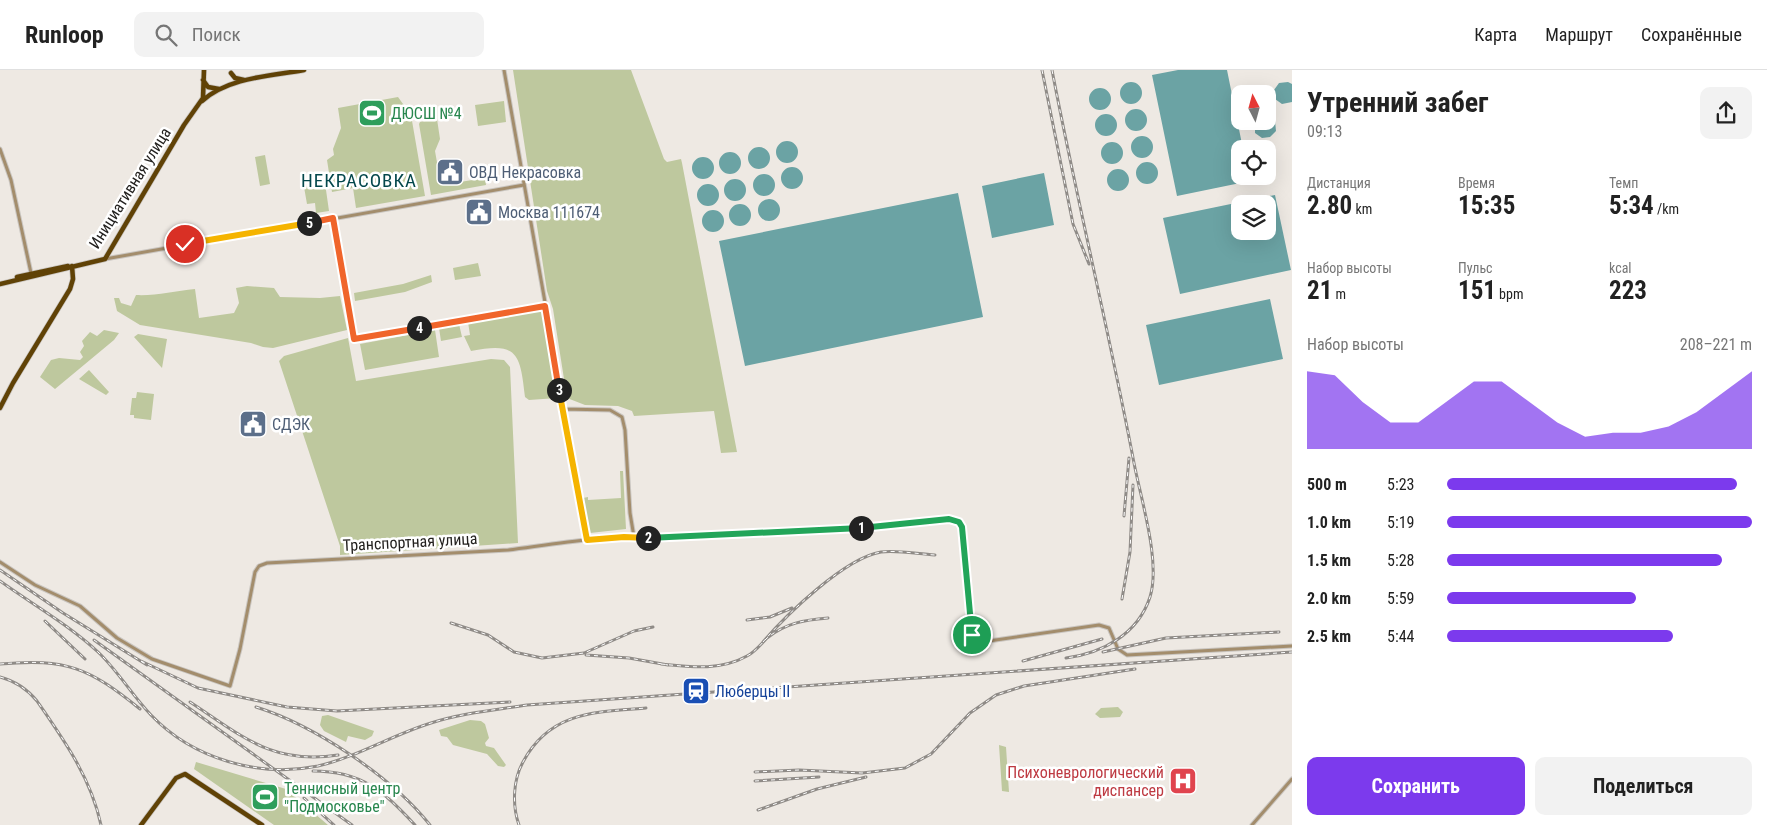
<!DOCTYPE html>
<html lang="ru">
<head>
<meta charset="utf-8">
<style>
	body { margin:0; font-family:"Roboto Condensed",sans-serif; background:#f2f2f2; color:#222; height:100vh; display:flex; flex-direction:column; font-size:19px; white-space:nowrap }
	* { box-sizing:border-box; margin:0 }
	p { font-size:16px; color:#767676 }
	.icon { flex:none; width:28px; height:28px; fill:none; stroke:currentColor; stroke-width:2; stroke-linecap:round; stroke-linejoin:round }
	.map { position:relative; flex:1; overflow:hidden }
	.sheet { display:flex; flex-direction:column; background:#fff; width:475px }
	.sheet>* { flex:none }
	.needle { width:32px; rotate:354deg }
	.fabs { position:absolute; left:1231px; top:15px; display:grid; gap:10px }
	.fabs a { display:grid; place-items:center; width:45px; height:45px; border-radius:10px; background:#fff; box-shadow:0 5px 20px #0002; font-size:25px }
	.pin { position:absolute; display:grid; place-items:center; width:42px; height:42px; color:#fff; margin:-21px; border:2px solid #fff; border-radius:50%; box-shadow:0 1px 5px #0007 }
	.km { position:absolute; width:25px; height:25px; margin:-12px; border-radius:50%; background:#222; color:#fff; font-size:14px; line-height:25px; text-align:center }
	.round { display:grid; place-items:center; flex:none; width:52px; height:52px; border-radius:10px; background:#f2f2f2 }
	.head { display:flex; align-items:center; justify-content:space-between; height:85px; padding:0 15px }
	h1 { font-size:28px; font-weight:700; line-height:38px }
	.metrics { display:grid; grid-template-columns:repeat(3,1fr); gap:8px; height:85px; padding:5px 15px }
	.metrics div { display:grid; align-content:center }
	.metrics b { font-size:25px; font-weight:700 }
	.metrics small { font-size:14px; font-weight:400 }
	.metrics p { font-size:14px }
	.chart { height:140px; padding:10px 15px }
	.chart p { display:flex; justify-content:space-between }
	.chart svg { width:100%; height:90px; margin-top:5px; fill:#7c3aed; opacity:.7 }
	.action { display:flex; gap:10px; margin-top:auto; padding:10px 15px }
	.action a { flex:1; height:58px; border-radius:10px; background:#7c3aed; color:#fff; font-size:20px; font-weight:700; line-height:58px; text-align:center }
	.action a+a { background:#f2f2f2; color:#222 }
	ul { padding:0 15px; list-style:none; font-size:16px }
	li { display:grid; grid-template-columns:80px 60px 1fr; align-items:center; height:38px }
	li i { height:12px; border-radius:6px; background:#7c3aed }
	header { display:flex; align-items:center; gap:30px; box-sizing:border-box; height:70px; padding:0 25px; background:#fff; border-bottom:1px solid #e0e0e0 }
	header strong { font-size:24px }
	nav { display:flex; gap:28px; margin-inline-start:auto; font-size:18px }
	.search { width:350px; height:45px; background:#f2f2f2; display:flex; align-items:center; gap:12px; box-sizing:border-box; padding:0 18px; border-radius:10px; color:#767676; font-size:19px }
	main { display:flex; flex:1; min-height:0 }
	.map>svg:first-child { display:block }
	.green { fill:#bec89e }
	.water { fill:#6ba3a4; fill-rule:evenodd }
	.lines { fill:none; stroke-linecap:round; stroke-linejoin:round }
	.minor-casing { stroke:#c9c5c0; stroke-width:5 }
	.major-casing { stroke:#c9c5c0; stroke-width:6 }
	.minor { stroke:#a38d6c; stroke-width:3 }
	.major { stroke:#604206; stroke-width:4.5 }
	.rail-casing { stroke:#8f8b87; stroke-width:3 }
	.rail { stroke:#fff; stroke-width:1; stroke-dasharray:4; stroke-linecap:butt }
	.split-1-casing { stroke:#fff; stroke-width:10 }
	.split-2-casing { stroke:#fff; stroke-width:10 }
	.split-3-casing { stroke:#fff; stroke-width:10 }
	.split-4-casing { stroke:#fff; stroke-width:10 }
	.split-5-casing { stroke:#fff; stroke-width:10 }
	.split-6-casing { stroke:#fff; stroke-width:10 }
	.split-1 { stroke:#22a559; stroke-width:6 }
	.split-2 { stroke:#22a559; stroke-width:6 }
	.split-3 { stroke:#f5b400; stroke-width:6 }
	.split-4 { stroke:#f0652b; stroke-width:6 }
	.split-5 { stroke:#f0652b; stroke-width:6 }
	.split-6 { stroke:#f5b400; stroke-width:6 }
	.labels { text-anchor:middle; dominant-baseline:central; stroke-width:5; stroke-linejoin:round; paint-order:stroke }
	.leisure-label { font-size:16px; fill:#27864d; stroke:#fff; text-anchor:start }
	.service-label { font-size:16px; fill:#4e5e75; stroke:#fff; text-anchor:start }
	.street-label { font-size:16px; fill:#23211f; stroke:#fff }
	.transit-label { font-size:16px; fill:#164399; stroke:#fff; text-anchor:start }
	.health-label { font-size:16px; fill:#be3a42; stroke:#fff; text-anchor:end }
	.quarter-label { font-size:19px; letter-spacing:1px; fill:#04474c; stroke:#fff }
</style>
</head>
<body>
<header>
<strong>Runloop</strong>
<div class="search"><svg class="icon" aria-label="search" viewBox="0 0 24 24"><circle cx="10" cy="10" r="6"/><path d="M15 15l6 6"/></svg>Поиск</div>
<nav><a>Карта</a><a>Маршрут</a><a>Сохранённые</a></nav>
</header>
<main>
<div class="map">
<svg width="1292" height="755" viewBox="0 0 1292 755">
	<rect width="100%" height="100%" fill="#eee9e3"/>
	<path class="green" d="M 513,0 L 631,0 L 664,89 L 667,92 L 681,89 L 682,93 L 737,382 L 721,383 L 714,341 L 634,346 L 632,341 L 618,336 L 585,335 L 567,328 L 553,239 L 547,221 Z
		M 398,27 L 411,45 L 425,126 L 356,138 L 353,118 L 332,122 L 327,90 L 334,85 L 333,79 L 341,58 L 338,38 Z
		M 504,31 L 506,52 L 478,56 L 475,35 Z
		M 437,49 L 440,69 L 435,81 L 441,115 L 485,108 L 486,115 L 431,125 L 419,54 L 420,52 Z
		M 265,85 L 270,114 L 260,116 L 255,87 Z
		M 325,113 L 329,141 L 316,143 L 315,133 L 307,134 L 304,117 Z
		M 478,193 L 481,206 L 455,210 L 453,198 Z
		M 431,205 L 432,212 L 405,222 L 355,231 L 354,223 L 403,214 Z
		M 247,216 L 274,218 L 280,227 L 320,228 L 340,226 L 347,260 L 273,278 L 263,277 L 251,273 L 140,255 L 117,241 L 114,228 L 119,228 L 121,233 L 131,236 L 136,225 C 155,226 175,221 195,219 L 199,248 L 234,243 L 239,233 L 236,218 Z
		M 537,239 L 542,241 L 557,328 L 529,330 L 525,327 C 520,283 518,272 471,281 L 464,266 L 470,265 L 468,252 Z
		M 459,254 L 462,267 L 441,271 L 439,258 Z
		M 104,260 L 119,263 L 114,270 L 55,319 L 40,307 L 51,290 L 59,288 L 80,290 L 83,287 L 80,282 L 84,276 L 82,271 L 90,262 L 97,266 Z
		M 435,260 L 439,287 L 365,300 L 360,274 Z
		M 138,264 L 167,269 L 162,298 L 134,267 Z
		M 348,268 L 356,311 L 491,289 L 504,290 L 510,297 L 518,473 L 340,485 L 340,476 L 279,291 L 284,286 Z
		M 89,300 L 109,322 L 106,325 L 79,309 Z
		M 137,322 L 154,324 L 151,350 L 134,348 L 134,345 L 130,345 L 132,328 L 136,328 Z
		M 620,401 L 623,401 L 626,459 L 590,463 L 583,428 L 588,427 L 588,430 L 621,428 Z
		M 1118,637 L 1123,642 L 1120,647 L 1100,648 L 1095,644 L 1101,638 Z
		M 328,645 L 374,661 L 372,666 L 365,670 L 348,666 L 346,672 L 324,661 L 320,655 L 322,646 Z
		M 470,650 L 481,651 L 485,654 L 489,668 L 485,673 L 486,676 L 494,678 L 506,695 L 504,697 L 498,696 L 487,684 L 453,675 L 447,667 L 441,666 L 439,660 Z
		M 999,675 L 1006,677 L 1009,722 L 1002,721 Z
		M 196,692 L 286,719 L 328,755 L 274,755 L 194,699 Z"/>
	<path class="water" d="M 1178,0 L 1227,0 L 1243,79 L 1240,79 L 1240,106 L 1249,106 L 1250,111 L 1177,126 L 1152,5 Z
		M1120 23a11 11 0 1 1 22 0a11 11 0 1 1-22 0Z
		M 1288,12 L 1292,14 L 1292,32 L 1282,34 L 1275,29 L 1274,20 L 1279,13 Z
		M1089 29a11 11 0 1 1 22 0a11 11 0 1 1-22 0Z
		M1125 50a11 11 0 1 1 22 0a11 11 0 1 1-22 0Z
		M1095 55a11 11 0 1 1 22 0a11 11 0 1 1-22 0Z
		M 1268,46 L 1275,51 L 1276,61 L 1270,67 L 1262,68 L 1255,63 L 1255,51 L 1268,51 Z
		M1131 77a11 11 0 1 1 22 0a11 11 0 1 1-22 0Z
		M776 82a11 11 0 1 1 22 0a11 11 0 1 1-22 0Z
		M1101 83a11 11 0 1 1 22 0a11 11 0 1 1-22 0Z
		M748 88a11 11 0 1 1 22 0a11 11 0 1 1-22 0Z
		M719 93a11 11 0 1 1 22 0a11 11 0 1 1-22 0Z
		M692 98a11 11 0 1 1 22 0a11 11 0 1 1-22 0Z
		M1136 103a11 11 0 1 1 22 0a11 11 0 1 1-22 0Z
		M781 108a11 11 0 1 1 22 0a11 11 0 1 1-22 0Z
		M1107 110a11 11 0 1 1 22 0a11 11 0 1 1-22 0Z
		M 1044,103 L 1054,155 L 992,168 L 982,116 Z
		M753 115a11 11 0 1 1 22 0a11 11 0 1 1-22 0Z
		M724 120a11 11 0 1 1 22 0a11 11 0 1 1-22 0Z
		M697 125a11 11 0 1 1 22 0a11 11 0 1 1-22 0Z
		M 958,123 L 983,247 L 745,296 L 719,171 Z
		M 1275,125 L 1291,200 L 1180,224 L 1163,148 ZM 1240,134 L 1268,134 L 1268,161 L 1240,161 Z
		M758 140a11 11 0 1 1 22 0a11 11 0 1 1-22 0Z
		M729 145a11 11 0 1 1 22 0a11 11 0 1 1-22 0Z
		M702 151a11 11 0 1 1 22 0a11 11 0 1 1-22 0Z
		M 1270,229 L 1283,289 L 1159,315 L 1146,255 Z"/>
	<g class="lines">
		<g class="minor-casing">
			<path id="minor" d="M 504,0 L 587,470
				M 0,79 L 11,110 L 31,203
				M 333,148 L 354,269 L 545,236
				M 105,189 L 524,115
				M 563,339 L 610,340 L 622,347 L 625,360 L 630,443 L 634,467
				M 0,492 L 35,515 L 80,536 L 117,568 L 152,589 L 230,616 L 240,579 L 255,502 L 259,496 L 267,493 L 508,480 C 555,474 602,465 650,469 L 845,459 L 949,449 L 959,453 L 962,457 L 971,562 L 974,568 L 982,572 L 1099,555 L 1109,558 L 1118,579 L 1127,585 L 1292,576
				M 1252,755 L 1292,709"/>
		</g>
		<g class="major-casing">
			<path id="major" d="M 231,3 L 235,8 L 244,10
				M 203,10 L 208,17 L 219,19
				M 202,31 C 229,7 271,6 304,0
				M 17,207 L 68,196
				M 0,214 L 105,189 L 184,55 L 203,28 L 204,0
				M 0,338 L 13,313 L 70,219 L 73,209 L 72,196
				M 141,755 L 176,708 L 185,704 L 262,755"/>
		</g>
		<use href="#minor" class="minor"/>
		<use href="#major" class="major"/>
		<g class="rail-casing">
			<path id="rail" d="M 1042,0 L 1073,154 L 1089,194
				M 1052,0 C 1077,131 1109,261 1134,393 C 1141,430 1161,492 1150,527 C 1138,564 1103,583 1066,588
				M 1124,446 L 1129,388
				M 0,500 L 63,543 L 147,595
				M 0,511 C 32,534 69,555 98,582 C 118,601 132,625 151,645 C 193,689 259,708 318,696 C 357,687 392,665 431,653 C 462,643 495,640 527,635 L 1292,582
				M 1122,529 L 1130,482 L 1133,415
				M 747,550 L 770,547 L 792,538
				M 45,551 L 85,589
				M 451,553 L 488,565 L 514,582 L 542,588 L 584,583 L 634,561 L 653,557
				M 94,570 L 352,755
				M 763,572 C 787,544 845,488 881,482 C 898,480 917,484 935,485
				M 1103,582 L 1166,568 L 1279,562
				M 586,585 L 629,588 L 668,595
				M 141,591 L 198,618 L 287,637 L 337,641 L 510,632
				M 1023,591 L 1102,569
				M 0,594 C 67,588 89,598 140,639
				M 661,594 C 691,597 720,601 747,586 C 755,582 761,574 767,568 C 786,553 804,550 828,548
				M 0,607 C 15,611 28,620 37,631 C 64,670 91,708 101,755
				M 190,632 C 242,666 272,695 338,685
				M 256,637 C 314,655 392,707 430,755
				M 313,701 C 362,701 383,721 415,755
				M 755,702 L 799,700 L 862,703 L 905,698 L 931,684 L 970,643 L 996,625 L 1024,616 L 1135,599
				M 755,711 L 819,707
				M 304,728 L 334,755
				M 758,740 L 817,719 L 866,707
				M 519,755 C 512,735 513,710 523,692 C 550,641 596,642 646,638"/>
		</g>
		<use href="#rail" class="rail"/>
	</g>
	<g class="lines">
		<g class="split-1-casing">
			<path id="split-1" d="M 861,458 L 949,449 L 959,452 L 962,457 L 972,565"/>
		</g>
		<g class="split-2-casing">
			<path id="split-2" d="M 648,468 L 861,458"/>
		</g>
		<g class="split-3-casing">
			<path id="split-3" d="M 559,320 L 587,470 L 624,467 L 648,468"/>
		</g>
		<g class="split-4-casing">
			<path id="split-4" d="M 419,258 L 545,236 L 559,320"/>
		</g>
		<g class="split-5-casing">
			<path id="split-5" d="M 309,153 L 333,148 L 354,269 L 419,258"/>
		</g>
		<g class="split-6-casing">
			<path id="split-6" d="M 185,174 L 309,153"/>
		</g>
		<use href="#split-1" class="split-1"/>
		<use href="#split-2" class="split-2"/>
		<use href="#split-3" class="split-3"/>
		<use href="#split-4" class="split-4"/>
		<use href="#split-5" class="split-5"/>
		<use href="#split-6" class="split-6"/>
	</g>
	<defs>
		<g id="stadium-square" transform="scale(1.4375)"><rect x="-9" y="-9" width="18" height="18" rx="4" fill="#2e9e5b" stroke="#fff"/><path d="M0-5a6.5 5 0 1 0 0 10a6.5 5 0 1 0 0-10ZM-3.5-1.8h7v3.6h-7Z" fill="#fff"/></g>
		<g id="civic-square" transform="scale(1.4375)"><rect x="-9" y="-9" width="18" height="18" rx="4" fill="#5c6f8a" stroke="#fff"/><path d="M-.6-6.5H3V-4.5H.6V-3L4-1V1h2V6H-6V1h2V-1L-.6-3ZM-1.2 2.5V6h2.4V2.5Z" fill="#fff"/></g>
		<g id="station-square" transform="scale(1.4375)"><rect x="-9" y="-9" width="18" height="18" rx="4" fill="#1a4fb4" stroke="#fff"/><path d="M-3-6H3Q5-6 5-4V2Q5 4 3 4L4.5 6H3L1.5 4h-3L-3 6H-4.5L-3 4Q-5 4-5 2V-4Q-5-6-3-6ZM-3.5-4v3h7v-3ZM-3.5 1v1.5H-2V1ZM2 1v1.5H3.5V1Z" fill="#fff"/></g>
		<g id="hospital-square" transform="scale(1.4375)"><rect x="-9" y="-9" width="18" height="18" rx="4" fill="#e0444e" stroke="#fff"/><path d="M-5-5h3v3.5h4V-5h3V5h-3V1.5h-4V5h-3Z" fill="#fff"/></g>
	</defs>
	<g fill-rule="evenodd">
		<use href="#stadium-square" x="372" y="43"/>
		<use href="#civic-square" x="450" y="102"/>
		<use href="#civic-square" x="479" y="142"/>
		<use href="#civic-square" x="253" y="354"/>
		<use href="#station-square" x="696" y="621"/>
		<use href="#hospital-square" x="1183" y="711"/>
		<use href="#stadium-square" x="265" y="727"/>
	</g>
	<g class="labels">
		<g class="leisure-label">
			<text x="391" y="43">ДЮСШ №4</text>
			<text x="284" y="718">Теннисный центр<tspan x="284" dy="18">"Подмосковье"</tspan></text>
		</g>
		<g class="service-label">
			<text x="469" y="102">ОВД Некрасовка</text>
			<text x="498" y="142">Москва 111674</text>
			<text x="272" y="354">СДЭК</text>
		</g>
		<g class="street-label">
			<text transform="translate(130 118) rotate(-58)">Инициативная улица</text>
			<text transform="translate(410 472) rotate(-3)">Транспортная улица</text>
		</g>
		<g class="transit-label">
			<text x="715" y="621">Люберцы II</text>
		</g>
		<g class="health-label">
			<text x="1164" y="702">Психоневрологический<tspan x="1164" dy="18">диспансер</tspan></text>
		</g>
		<g class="quarter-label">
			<text x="359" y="110">НЕКРАСОВКА</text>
		</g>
	</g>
</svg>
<div class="fabs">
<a><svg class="needle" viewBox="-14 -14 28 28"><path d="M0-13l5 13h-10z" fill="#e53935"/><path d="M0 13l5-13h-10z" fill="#767676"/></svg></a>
<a><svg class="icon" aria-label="locate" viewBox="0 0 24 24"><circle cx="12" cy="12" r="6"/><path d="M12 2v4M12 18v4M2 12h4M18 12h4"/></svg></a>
<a><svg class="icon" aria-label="layers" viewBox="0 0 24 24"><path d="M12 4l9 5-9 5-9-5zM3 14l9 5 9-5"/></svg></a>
</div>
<div class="pin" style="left:972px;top:565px;background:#1e9e55"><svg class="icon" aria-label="arrive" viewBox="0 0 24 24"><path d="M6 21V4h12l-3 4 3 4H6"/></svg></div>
<div class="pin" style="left:185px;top:174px;background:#d93025"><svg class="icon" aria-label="check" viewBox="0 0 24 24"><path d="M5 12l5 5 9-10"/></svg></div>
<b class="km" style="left:861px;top:458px">1</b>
<b class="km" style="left:648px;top:468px">2</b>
<b class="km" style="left:559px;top:320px">3</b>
<b class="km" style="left:419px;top:258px">4</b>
<b class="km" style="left:309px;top:153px">5</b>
</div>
<section class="sheet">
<div class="head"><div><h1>Утренний забег</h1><p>09:13</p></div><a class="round"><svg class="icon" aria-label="share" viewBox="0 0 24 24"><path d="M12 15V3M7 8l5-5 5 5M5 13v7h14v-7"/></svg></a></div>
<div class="metrics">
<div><p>Дистанция</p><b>2.80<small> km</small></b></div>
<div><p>Время</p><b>15:35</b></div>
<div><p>Темп</p><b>5:34<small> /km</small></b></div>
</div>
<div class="metrics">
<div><p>Набор высоты</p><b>21<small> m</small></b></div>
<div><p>Пульс</p><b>151<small> bpm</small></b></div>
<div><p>kcal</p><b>223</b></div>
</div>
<div class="chart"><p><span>Набор высоты</span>208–221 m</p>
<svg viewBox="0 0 160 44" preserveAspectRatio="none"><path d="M0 44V6L10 8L20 21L30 31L40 31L50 21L60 11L70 11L80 21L90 31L100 38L110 36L120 36L130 33L140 26L150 16L160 6V44z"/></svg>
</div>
<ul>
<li><b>500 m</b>5:23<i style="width:95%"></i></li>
<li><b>1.0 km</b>5:19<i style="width:100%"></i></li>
<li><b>1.5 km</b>5:28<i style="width:90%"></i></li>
<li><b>2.0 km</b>5:59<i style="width:62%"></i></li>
<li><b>2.5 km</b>5:44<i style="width:74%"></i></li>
</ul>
<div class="action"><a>Сохранить</a><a>Поделиться</a></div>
</section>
</main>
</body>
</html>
